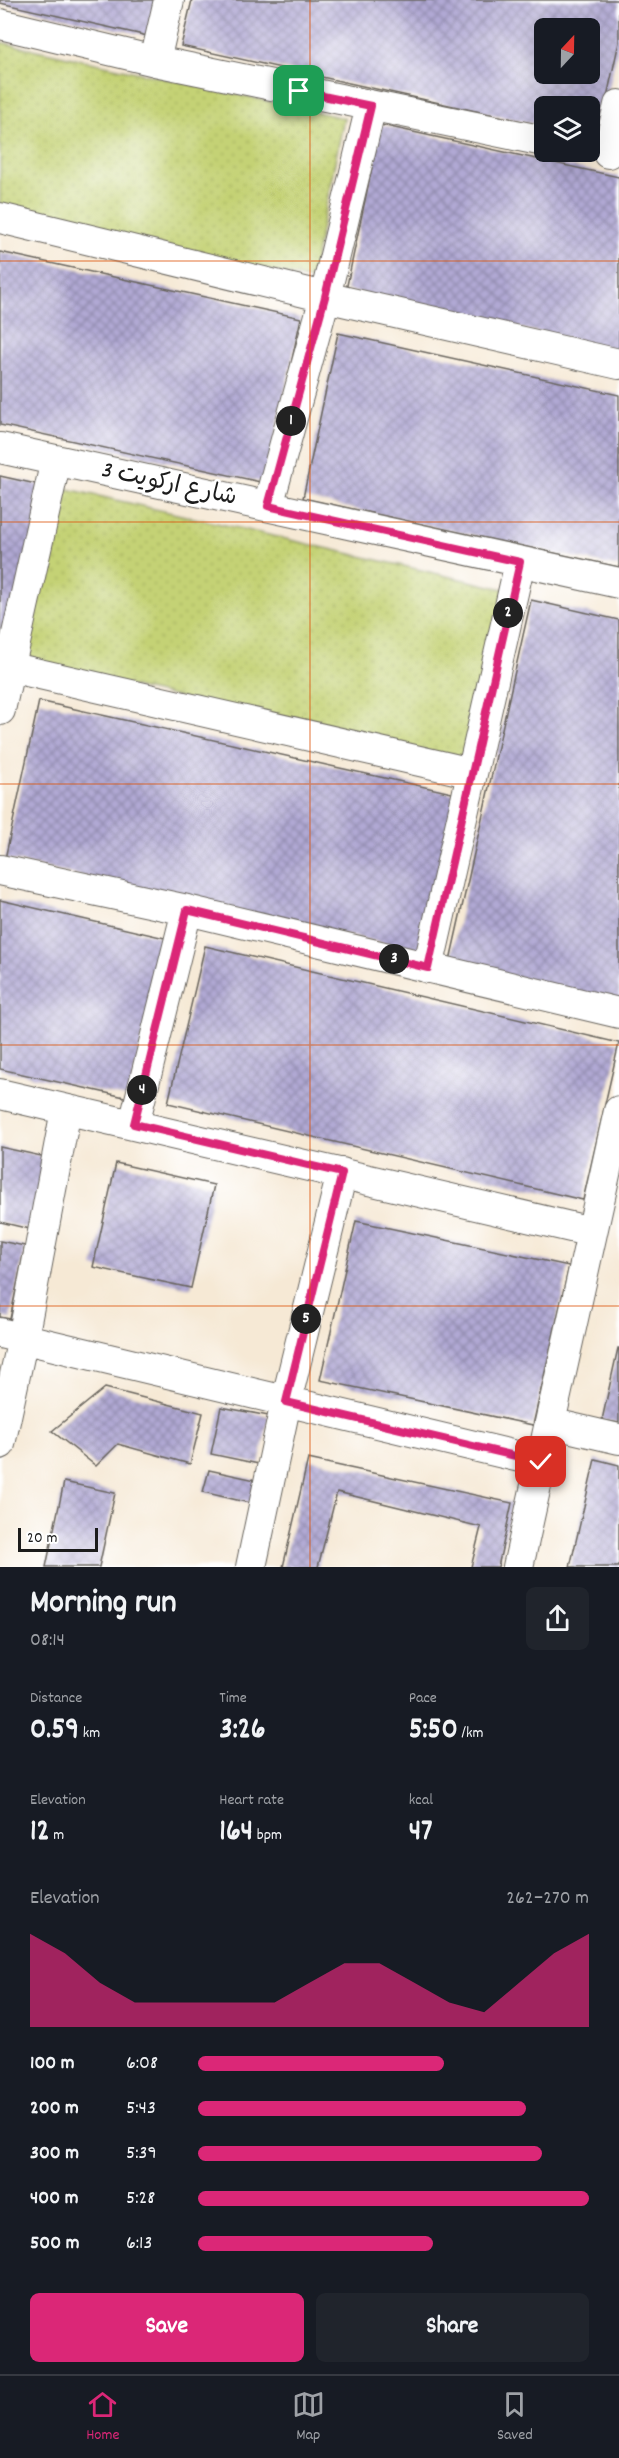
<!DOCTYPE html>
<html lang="en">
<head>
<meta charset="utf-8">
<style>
	body { margin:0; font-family:Dekko,"Playpen Sans Arabic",sans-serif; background:#20242c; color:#f1f3f6; height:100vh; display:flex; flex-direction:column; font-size:22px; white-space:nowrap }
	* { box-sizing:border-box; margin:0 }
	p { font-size:20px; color:#9ea1a6 }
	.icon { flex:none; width:33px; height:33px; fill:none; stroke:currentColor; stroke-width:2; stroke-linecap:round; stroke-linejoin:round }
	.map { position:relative; height:1567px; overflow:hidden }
	.side { display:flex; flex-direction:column; background:#171b24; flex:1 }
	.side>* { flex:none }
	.needle { width:39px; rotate:22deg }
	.buttons { position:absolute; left:534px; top:18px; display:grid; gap:12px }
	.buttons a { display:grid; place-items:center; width:66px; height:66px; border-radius:9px; background:#171b24; box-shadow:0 6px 24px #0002; font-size:30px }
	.scale { position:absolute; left:18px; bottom:15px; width:80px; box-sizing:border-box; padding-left:6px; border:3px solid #1c1c1c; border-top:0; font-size:16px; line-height:21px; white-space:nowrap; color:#1c1c1c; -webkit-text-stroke:4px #fff; paint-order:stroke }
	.pin { position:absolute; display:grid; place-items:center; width:51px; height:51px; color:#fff; margin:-26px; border-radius:12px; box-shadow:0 3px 9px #0006 }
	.km { position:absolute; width:30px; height:30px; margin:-15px; border-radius:50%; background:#222; color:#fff; font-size:16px; line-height:30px; text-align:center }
	.round { display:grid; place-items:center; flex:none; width:63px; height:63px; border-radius:9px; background:#20242c }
	.overview { display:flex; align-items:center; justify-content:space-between; height:102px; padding:0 30px }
	h1 { font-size:33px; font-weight:700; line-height:45px }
	.metrics { display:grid; grid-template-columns:repeat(3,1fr); gap:9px; height:102px; padding:6px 30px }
	.metrics div { display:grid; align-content:center }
	.metrics b { font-size:30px; font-weight:700 }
	.metrics small { font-size:16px; font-weight:400 }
	.metrics p { font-size:16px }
	.chart { height:168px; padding:12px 30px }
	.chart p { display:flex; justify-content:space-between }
	.chart svg { width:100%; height:108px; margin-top:6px; fill:#db2777; opacity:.7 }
	.action { display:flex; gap:12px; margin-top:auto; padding:12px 30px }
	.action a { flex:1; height:69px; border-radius:9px; background:#db2777; color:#fff; font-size:24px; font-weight:700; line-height:69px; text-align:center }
	.action a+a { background:#20242c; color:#f1f3f6 }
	ul { padding:0 30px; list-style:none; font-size:20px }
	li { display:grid; grid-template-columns:96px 72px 1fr; align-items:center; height:45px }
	li i { height:15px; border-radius:8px; background:#db2777 }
	.tabs { display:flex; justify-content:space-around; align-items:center; height:84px; border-top:2px solid #363941; background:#171b24; font-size:16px; color:#9ea1a6 }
	.tabs a { display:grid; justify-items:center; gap:3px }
	.tabs .on { color:#db2777 }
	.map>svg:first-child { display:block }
	.green { fill:url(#green-dots); stroke:#707748; stroke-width:1.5 }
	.building { fill:url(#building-cross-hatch); fill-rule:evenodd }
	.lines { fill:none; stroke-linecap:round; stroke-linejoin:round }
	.street-casing { stroke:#68645d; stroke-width:32 }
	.street { stroke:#fff; stroke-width:30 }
	.route-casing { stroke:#fff; stroke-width:12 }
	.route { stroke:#db2777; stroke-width:8 }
	.grid { fill:none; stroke:#de560d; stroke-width:1.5; stroke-opacity:0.55 }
	.labels { text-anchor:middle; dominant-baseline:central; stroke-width:5; stroke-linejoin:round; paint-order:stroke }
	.street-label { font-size:24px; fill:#1c1c1c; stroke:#fff }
</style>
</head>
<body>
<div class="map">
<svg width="619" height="1567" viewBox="0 0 619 1567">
	<defs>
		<pattern id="green-dots" width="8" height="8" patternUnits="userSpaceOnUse" patternTransform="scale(1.5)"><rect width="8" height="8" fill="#c4d274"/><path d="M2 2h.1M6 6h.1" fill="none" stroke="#a8b464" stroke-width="1.8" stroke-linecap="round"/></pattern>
		<pattern id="building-cross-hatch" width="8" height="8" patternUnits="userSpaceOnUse" patternTransform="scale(1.5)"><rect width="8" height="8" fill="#b1a9d4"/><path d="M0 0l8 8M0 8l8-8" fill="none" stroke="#8f89ab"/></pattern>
	</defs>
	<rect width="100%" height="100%" fill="#fff"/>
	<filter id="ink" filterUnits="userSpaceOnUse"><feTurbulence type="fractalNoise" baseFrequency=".0167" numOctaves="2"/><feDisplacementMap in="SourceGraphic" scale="12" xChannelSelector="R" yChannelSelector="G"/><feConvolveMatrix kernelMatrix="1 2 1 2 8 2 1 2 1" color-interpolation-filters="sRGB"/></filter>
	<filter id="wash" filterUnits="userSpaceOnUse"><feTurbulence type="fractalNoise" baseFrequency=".008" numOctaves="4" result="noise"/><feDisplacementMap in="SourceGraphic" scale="24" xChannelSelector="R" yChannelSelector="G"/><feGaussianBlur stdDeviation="1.35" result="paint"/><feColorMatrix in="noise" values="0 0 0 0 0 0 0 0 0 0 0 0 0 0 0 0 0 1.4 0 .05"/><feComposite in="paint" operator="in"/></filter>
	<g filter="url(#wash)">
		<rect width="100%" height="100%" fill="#f6e9d5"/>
		<path class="green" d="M 0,42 L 344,118 L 311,280 L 0,208 Z
			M 59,487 L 508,590 L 468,764 L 21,661 Z"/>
		<g id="blocks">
			<path class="building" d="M 0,0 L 156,0 L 148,36 L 0,3 Z
				M 192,0 L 619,0 L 619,42 L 598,138 L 590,136 L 590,106 L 544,106 L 544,126 L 181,46 ZM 544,28 L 590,28 L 590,74 L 544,74 Z
				M 381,125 L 619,177 L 619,350 L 346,290 Z
				M 0,252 L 301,318 L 265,483 L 0,425 Z
				M 338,333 L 619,395 L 619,567 L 303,498 Z
				M 0,476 L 45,486 L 11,643 L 0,641 Z
				M 531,600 L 619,620 L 619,1004 L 449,965 Z
				M 39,701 L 461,795 L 427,953 L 5,859 Z
				M 0,900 L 165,938 L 129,1098 L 0,1069 Z
				M 205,946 L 619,1043 L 583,1200 L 168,1103 Z
				M 0,1147 L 46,1157 L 30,1229 L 0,1222 Z
				M 116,1163 L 214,1185 L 191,1288 L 93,1267 Z
				M 356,1221 L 569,1266 L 533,1425 L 320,1380 Z
				M 0,1241 L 25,1246 L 10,1319 L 0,1317 Z
				M 618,1348 L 619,1348 L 619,1423 L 602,1420 Z
				M 105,1388 L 203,1413 L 190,1464 L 118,1444 L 96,1466 L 52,1431 Z
				M 221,1407 L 269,1416 L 259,1464 L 211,1454 Z
				M 308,1459 L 512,1503 L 498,1567 L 471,1567 L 481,1527 L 337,1492 L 318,1567 L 283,1567 Z
				M 595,1459 L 619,1465 L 619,1567 L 570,1567 Z
				M 209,1470 L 260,1481 L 254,1504 L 203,1492 Z
				M 64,1482 L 115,1493 L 99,1567 L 46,1567 Z"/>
		</g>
	</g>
	<g filter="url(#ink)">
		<use href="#blocks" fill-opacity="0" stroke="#68645d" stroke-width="1.5"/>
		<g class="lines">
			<g class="street-casing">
				<path id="street" d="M 0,24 L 155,61 L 544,141
					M 155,61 L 169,0
					M 608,153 L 619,105
					M 0,218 L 325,297 L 619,364
					M 0,448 L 619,583
					M 268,506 L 325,297 L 371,106
					M 0,665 L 472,773
					M 0,710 L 56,460
					M 0,870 L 187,910 L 619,1013
					M 428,968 L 520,562
					M 0,1094 L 592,1232
					M 134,1124 L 187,910
					M 0,1333 L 541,1462
					M 550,1423 L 619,1439
					M 0,1444 L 23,1338 L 66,1110
					M 251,1567 L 286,1402 L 342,1173
					M 518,1567 L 619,1111"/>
			</g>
			<use href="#street" class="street"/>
		</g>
	</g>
	<g class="lines" filter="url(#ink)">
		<g class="route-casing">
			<path id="route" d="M 299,91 L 371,106 L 325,297 L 268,506 L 520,562 L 428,968 L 187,910 L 134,1124 L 342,1173 L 286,1402 L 541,1462"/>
		</g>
		<use href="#route" class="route"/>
	</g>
	<path class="grid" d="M 310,0 L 310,1567M 0,261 L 619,261M 0,522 L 619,522M 0,784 L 619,784M 0,1045 L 619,1045M 0,1306 L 619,1306"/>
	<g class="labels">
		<g class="street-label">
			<text transform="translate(169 485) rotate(12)">شارع اركويت 3</text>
		</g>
	</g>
</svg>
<div class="buttons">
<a><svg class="needle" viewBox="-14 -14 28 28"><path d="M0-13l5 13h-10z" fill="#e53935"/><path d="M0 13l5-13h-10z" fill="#9ea1a6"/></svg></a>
<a><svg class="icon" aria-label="layers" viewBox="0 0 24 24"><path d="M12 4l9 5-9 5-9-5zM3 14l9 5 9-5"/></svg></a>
</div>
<div class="scale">20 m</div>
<div class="pin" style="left:299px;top:91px;background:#1e9e55"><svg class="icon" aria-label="arrive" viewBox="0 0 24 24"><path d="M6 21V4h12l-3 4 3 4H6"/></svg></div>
<div class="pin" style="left:541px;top:1462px;background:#d93025"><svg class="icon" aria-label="check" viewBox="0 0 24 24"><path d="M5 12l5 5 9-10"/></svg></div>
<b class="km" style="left:291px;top:421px">1</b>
<b class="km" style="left:508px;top:613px">2</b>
<b class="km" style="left:394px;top:959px">3</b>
<b class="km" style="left:142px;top:1090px">4</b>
<b class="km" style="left:306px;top:1319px">5</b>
</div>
<section class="side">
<div class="overview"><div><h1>Morning run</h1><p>08:14</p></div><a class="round"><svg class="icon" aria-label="share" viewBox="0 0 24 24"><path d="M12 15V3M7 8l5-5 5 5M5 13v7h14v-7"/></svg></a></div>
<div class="metrics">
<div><p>Distance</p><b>0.59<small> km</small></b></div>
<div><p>Time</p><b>3:26</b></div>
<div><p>Pace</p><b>5:50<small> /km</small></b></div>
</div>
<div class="metrics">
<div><p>Elevation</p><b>12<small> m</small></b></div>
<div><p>Heart rate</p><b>164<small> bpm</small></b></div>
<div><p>kcal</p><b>47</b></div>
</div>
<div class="chart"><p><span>Elevation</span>262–270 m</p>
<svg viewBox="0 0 160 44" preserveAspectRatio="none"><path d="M0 44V6L10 14L20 26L30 34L40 34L50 34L60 34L70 34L80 26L90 18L100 18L110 26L120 34L130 38L140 26L150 14L160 6V44z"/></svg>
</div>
<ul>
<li><b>100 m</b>6:08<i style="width:63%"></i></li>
<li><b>200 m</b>5:43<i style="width:84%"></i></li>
<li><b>300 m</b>5:39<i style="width:88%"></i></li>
<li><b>400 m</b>5:28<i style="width:100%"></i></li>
<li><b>500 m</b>6:13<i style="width:60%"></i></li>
</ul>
<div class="action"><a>Save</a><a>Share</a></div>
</section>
<nav class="tabs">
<a class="on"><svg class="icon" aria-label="home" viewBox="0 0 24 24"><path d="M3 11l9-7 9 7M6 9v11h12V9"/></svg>Home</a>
<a><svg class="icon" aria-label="map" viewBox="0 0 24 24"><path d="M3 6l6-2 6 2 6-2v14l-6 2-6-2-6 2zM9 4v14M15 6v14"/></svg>Map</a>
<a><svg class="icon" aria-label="saved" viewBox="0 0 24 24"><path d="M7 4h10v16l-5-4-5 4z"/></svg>Saved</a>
</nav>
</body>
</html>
